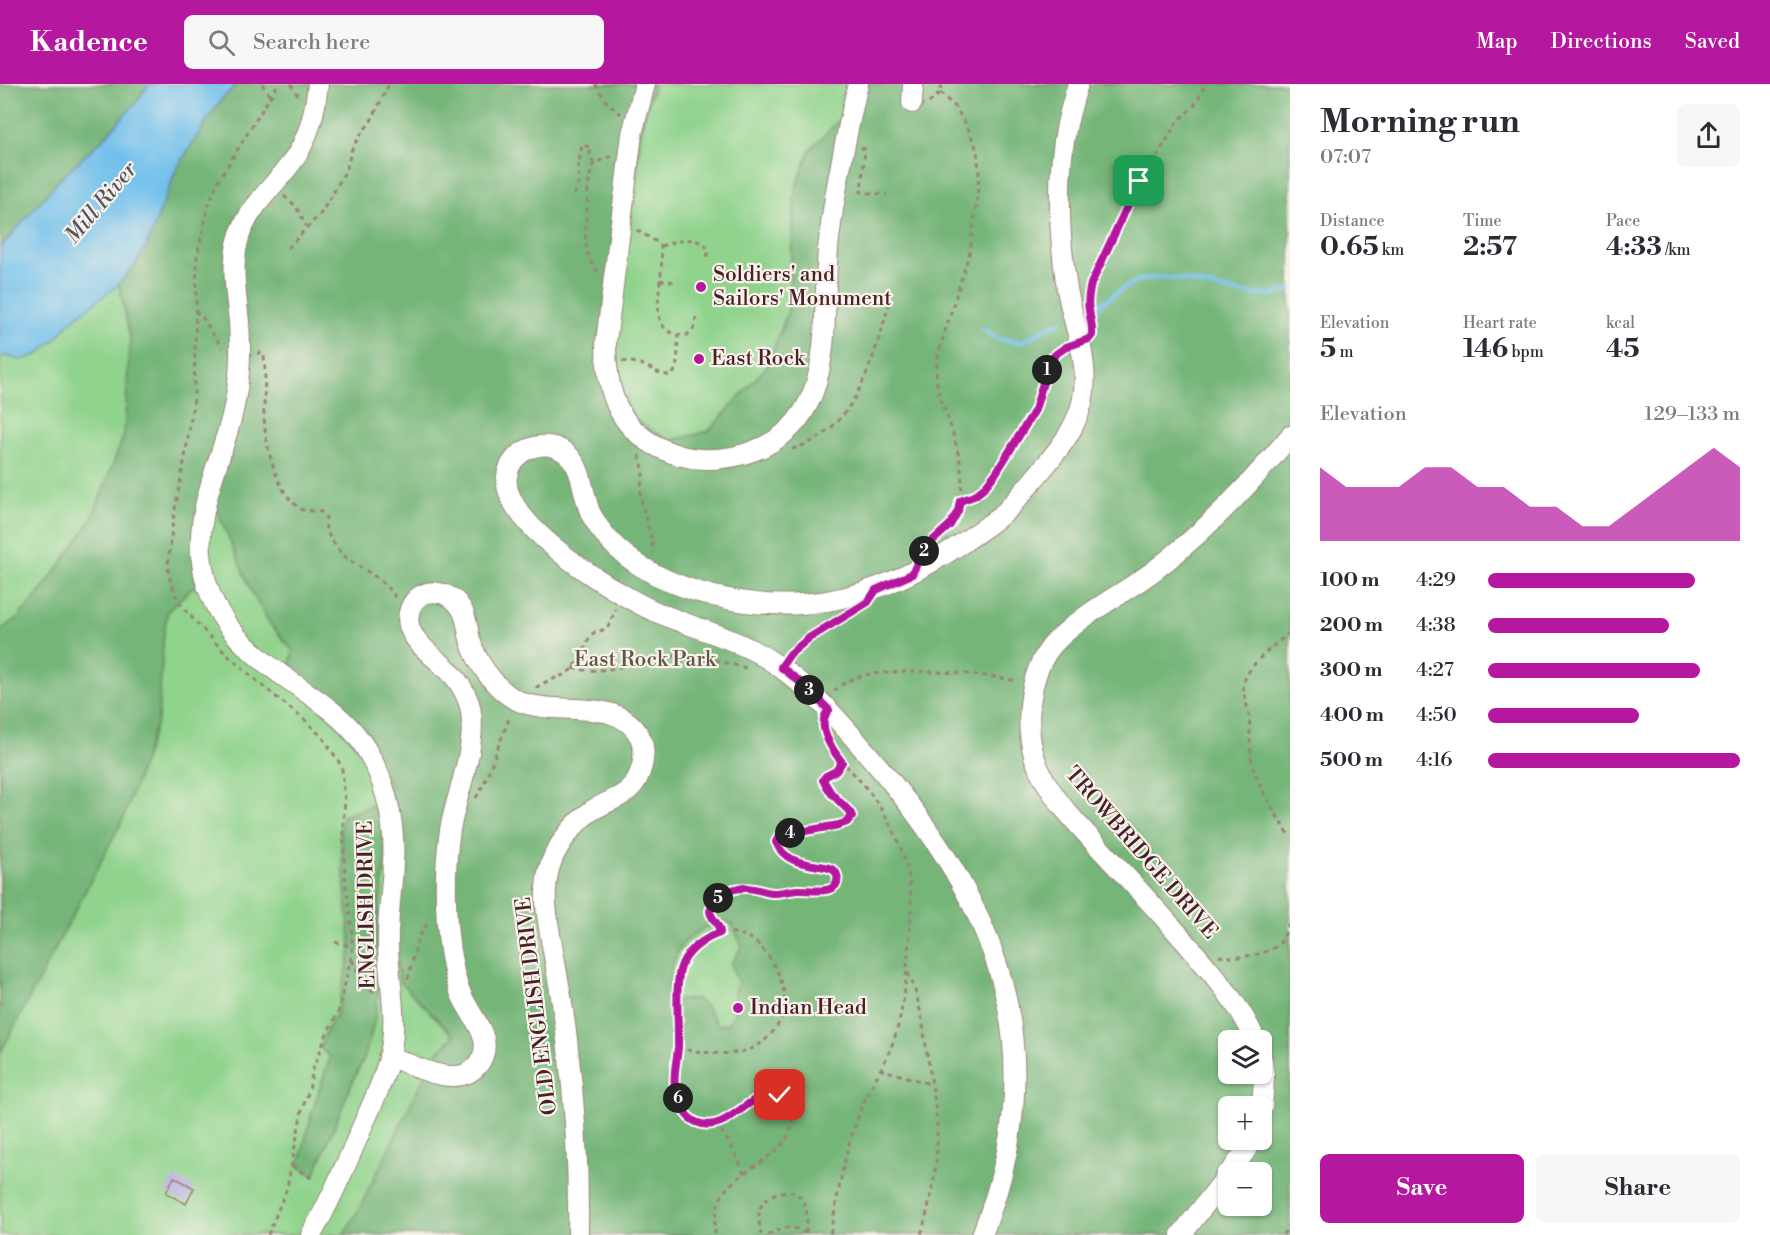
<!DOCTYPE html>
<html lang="en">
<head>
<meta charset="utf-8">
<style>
	body { margin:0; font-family:"Libre Bodoni",serif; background:#f7f7f7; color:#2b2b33; height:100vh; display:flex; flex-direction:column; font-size:22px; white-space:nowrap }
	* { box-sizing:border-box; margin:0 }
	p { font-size:20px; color:#7c7c81 }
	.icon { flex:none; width:33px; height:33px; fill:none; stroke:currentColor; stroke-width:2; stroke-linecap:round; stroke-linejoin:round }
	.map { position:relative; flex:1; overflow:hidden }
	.panel { display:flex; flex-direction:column; background:#fff; width:480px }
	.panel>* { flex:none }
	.buttons { position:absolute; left:1218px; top:946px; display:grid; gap:12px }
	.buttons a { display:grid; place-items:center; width:54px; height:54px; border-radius:9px; background:#fff; box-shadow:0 2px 4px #0004; font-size:30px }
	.pin { position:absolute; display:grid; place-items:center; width:51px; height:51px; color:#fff; margin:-26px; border-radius:12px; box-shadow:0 3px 9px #0006 }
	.km { position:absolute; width:30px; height:30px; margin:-15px; border-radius:50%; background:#222; color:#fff; font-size:16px; line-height:30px; text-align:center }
	.round { display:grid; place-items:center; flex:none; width:63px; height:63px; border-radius:9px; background:#f7f7f7 }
	.overview { display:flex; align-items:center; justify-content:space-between; height:102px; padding:0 30px }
	h1 { font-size:33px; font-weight:800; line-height:45px }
	.metrics { display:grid; grid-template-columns:repeat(3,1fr); gap:9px; height:102px; padding:6px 30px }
	.metrics div { display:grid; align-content:center }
	.metrics b { font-size:26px; font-weight:800 }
	.metrics small { font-size:16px; font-weight:400 }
	.metrics p { font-size:16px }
	.chart { height:168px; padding:12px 30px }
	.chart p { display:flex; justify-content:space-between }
	.chart svg { width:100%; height:108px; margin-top:6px; fill:#b5179e; opacity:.7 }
	.primary-button { display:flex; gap:12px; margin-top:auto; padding:12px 30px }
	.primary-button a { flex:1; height:69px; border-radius:9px; background:#b5179e; color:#fff; font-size:24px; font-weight:800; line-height:69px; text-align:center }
	.primary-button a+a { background:#f7f7f7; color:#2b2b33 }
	ul { padding:0 30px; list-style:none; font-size:20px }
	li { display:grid; grid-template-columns:96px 72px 1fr; align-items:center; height:45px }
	li i { height:15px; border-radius:8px; background:#b5179e }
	header { display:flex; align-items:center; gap:36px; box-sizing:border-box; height:84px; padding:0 30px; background:#b5179e; color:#fff }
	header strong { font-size:28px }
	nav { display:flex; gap:33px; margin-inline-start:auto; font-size:21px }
	.search { width:420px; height:54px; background:#f7f7f7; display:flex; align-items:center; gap:15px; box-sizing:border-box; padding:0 21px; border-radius:9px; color:#7c7c81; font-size:22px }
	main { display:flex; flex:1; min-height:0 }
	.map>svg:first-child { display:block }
	.green { fill:#90d38c; stroke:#6d795c; stroke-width:1.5; fill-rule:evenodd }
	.forest { fill:#74b578; stroke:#5f6a52; stroke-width:1.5; fill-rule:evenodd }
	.water { fill:#71c0ec; stroke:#5e708c; stroke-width:1.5 }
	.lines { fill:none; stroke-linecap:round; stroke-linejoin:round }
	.stream { stroke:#71c0ec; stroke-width:4.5 }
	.building { fill:#b1a2e2 }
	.minor-casing { stroke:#9b8278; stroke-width:22 }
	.path { stroke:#9b8278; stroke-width:3; stroke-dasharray:4.5 4.5; stroke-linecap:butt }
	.minor { stroke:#fff; stroke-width:20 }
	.route-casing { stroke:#fff; stroke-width:12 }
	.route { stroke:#b5179e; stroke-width:8 }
	.poi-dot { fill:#b5179e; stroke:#f7f3e8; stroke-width:2 }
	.labels { text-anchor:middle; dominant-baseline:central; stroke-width:4.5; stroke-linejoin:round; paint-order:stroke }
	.poi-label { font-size:21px; fill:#4a1f2b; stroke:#f7f3e8; text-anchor:start }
	.park-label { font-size:21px; fill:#5f5548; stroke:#f7f3e8 }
	.street-label { font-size:21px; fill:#4a1f2b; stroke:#f7f3e8 }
	.water-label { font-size:22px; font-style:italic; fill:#564f65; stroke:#f7f3e8 }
</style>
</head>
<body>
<header>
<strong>Kadence</strong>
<div class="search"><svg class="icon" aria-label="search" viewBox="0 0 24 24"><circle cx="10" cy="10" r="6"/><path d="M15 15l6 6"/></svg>Search here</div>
<nav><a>Map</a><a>Directions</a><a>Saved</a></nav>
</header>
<main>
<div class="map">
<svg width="1290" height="1151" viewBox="0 0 1290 1151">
	<rect width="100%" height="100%" fill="#f7f3e8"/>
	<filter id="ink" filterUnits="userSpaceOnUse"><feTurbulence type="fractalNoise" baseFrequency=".0167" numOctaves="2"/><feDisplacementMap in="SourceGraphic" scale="12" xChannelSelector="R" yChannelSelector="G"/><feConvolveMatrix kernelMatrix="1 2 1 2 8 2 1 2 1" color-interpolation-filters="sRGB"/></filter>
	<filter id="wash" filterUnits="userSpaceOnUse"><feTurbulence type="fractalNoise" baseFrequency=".008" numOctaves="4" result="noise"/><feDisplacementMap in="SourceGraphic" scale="24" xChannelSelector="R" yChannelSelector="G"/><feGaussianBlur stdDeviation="1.35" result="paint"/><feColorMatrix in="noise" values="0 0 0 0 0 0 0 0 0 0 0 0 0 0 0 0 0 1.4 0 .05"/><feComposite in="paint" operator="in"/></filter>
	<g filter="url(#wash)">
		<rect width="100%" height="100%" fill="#ece4c6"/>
		<path class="green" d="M 197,0 L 1290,0 L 1290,1151 L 0,1151 L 0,250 ZM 1228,957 L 1262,957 L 1262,990 L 1228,990 ZM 1228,1023 L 1262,1023 L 1262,1056 L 1228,1056 ZM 1228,1089 L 1262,1089 L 1262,1122 L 1228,1122 Z"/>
		<path class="forest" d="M 0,0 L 149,0 L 135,20 L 100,58 L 60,95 L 0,164 Z
			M 235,0 L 654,0 L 642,42 L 623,190 L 616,264 L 620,306 L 635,336 L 669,357 L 709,347 L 767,282 L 788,227 L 795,106 L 810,66 L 841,34 L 849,0 L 1290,0 L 1290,1151 L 343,1151 L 357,1129 L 423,995 L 432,974 L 454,952 L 400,898 L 395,868 L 389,699 L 289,586 L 293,567 L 270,540 L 252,509 L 213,417 L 194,484 L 197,501 L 188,507 L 168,527 L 164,547 L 158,636 L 123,735 L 0,970 L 0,546 L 18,534 L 45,502 L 91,437 L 124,351 L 130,254 L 119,200 L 135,181 L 146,163 L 176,86 L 207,36 L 222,15 L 234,3 ZM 723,837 L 732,840 L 742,862 L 731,880 L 738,899 L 734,911 L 734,931 L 727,940 L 718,941 L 706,923 L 697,915 L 668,917 C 670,871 677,852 723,837 ZM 1228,957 L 1262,957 L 1262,990 L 1228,990 ZM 1228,1023 L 1262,1023 L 1262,1056 L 1228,1056 ZM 1228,1089 L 1262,1089 L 1262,1122 L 1228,1122 Z
			M 380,719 L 387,768 L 379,825 L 378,866 L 381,896 L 378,906 L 376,931 L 365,972 L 355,992 L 314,1092 L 299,1082 L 312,1028 L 330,973 L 320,964 L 326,947 L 337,929 L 351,865 L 342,773 L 340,743 L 342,732 Z"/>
		<path class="water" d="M 149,0 L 235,0 L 234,3 L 222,15 L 207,36 L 176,86 L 146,163 L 135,181 L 119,200 L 70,238 L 59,252 L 37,271 L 20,276 L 8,272 L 0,273 L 0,164 L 60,95 L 100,58 L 135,20 Z"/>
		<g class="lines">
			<path class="stream" d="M 1095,224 C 1111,214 1131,195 1152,194 C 1191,192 1228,212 1267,211 C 1275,211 1283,208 1290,206
				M 982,244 L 998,255 L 1022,258 L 1048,243 L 1061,238"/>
		</g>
		<g id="blocks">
			<path class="building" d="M 174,1093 L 194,1104 L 186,1120 L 166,1109 Z"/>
		</g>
	</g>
	<g filter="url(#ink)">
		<use href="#blocks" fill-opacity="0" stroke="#9b8278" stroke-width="1.5"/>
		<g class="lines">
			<g class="minor-casing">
				<path id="minor" d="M 645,0 L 632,50 L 606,258 C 606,304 615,342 660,364 C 686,377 716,378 744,370 C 844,341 819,235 829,156 C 835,103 846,52 858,0
					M 912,19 L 913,0
					M 1256,957 C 1241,923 1218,896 1194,868 C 1166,835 1136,803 1106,771 C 1082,745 1054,718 1039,685 C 1022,649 1027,587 1056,557 C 1085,528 1123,510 1155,486 C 1207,446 1249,402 1290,352
					M 389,972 C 413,981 456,1006 477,982 C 484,974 486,965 484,955 C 480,939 467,925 461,910 C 452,889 449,863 447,840 C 445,808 445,777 450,746 C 457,707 480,656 469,619 C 465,608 459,597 450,588 C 435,572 400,553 410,525 C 419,501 450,505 461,524 C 468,534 467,547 471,559 C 477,578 492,599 508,611 C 546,639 617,607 640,653 C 645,664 644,677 640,688 C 631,714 611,714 591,727 C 573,740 555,763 549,785 C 541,815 550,848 555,878 C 560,904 564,930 567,956 C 575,1021 579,1086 578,1151
					M 1262,975 L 1264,993 L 1262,1023
					M 1230,1089 L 1246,1066 L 1251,1056
					M 311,1151 C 331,1116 347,1079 363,1041 C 373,1018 385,994 390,970 C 398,934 389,898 388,862 C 387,834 392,807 393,779 C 396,736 384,687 357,652 C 341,632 319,617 299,603 C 248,568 207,536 201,470 C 198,426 216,387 228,346 C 234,327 237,309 239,289 C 241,272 240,256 239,238 C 236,208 230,179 240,150 C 251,121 274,102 292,78 C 309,55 315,28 318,0
					M 982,1151 C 1056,964 998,821 872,675 C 843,641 814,607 777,581 C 739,554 695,545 654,527 C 616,510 499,439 507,392 C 511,366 542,354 563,367 C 585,381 581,411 592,432 C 628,499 731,525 802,520 C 862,516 915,491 964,458 C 978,448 993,439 1006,427 C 1018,415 1029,401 1040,388 C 1060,364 1081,339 1084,307 C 1088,272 1073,240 1067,205 C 1059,152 1056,93 1067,40 C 1070,27 1074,13 1078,0
					M 1181,1151 L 1228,1091"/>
			</g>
			<path class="path" d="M 262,0 L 271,13
				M 291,0 L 295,8 L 300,12
				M 595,0 L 606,17 L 621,30
				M 929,19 L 940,9 L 940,5 L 944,0
				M 861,64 L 865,65 L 861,108 L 887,111
				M 574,111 L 579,99 L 578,84 L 582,61 L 590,63 L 590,71 L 594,80
				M 284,112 L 296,122 L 306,142
				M 637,146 L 655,157 L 661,162 C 662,174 662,185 660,196 C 658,220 652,253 687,251 L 693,246 L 697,230
				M 661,162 C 676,158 693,150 706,162 L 708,169 L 706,177
				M 288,164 L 321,129 L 331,113 L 347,84 L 351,67 L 358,54 L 371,37 L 389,0
				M 598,188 C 581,169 586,145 587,121 C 588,107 588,93 594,80 L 605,74 L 613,72
				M 660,196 L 674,198
				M 1088,218 L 1091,200 L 1139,97 L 1152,81 L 1177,38 L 1194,22 L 1206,0
				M 195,227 L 202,233 L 222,264
				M 257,269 L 262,269 L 264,272 C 266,290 264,306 264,323 C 263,350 272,393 289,414 C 293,419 298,423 303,426 C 309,428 321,425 325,431 C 327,435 325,441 326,445 C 328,451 332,456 335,461 C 349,481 361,481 378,495 C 385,500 391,508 397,515
				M 622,277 C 630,278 636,278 643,281 C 653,285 661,292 672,291 C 680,282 677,263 678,251
				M 792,365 C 856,349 874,272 890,217
				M 639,371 C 648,392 639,395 641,413 C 643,433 653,449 653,469
				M 960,417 L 974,412 L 983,405 L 996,389 L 1035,326 L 1049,278 L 1056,270 L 1066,264
				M 938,453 C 974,422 962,375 948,335 C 945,327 941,318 939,309 C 935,295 936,281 939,267 L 970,167 L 977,117 L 979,87 L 977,66 L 967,42 L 956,24 L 940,9
				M 1290,549 C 1276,559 1251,579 1245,595 C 1240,607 1248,620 1249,632 C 1251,647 1249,662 1252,678 C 1258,705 1276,729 1290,753
				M 789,571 L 809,554 L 845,531
				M 573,584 C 604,592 636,577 666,573 C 693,570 720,577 746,584
				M 536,604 C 547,595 562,594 571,586 C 580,578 585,562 591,551 L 595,548 L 607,545 L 616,525
				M 834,607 C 841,601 849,596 858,593 C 871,589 886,589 900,588 C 940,587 978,589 1017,597
				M 827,651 C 832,671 848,682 861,698 C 880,720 897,749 905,777 C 914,807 911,837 908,867 C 906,901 903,934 890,966 C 880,989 865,1011 857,1036 C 843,1073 838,1112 830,1151
				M 476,714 L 485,697 L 510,632
				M 720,849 C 719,839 711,836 710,827 C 715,812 731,803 746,804 C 756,805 765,809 774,809 C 782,809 789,807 797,806 C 808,805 842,813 837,791 C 833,775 788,790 776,758 L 779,752 L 783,751 L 839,741 L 850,735 L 852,730 L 831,709 L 823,696 L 827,692 L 836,687 L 842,678
				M 335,858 L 353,863
				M 1219,872 C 1235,875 1266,872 1279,860 C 1285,854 1287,842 1290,834
				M 352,876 L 367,905 L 375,908
				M 908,889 C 920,915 923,941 927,969 C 931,996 937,1024 937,1051 C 938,1085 930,1119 921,1151
				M 408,895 L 418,854 L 429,837
				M 678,965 C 702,967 732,975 755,963 C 768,956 782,940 784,924 C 788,901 771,869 753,856 C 727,839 692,854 682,882 C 675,899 678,927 678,946 C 678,973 663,1030 701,1040 C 730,1047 748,1011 775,1009 C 783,1013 787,1017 790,1026 C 803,1066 744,1081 725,1107 C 716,1120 714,1135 715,1151
				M 880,985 L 930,1000
				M 716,1039 L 732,1063 L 744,1089
				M 292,1082 L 315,1096
				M 268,1151 L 287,1104 L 302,1026 L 309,1006 L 313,985 L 328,947 L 338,929 L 352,870 L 352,849 L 345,793 L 343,742 L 345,716 L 342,685 L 339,678 L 324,655 L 306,637 L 265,604 L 225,569 L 184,525 L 178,517 L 169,492 L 168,481 L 173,436 L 185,373 L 194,314 L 197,172 L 210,117 L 217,99 L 278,0
				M 761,1151 C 760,1142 757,1131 761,1122 C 764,1117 769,1112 775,1110 C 805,1098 811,1129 805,1151
				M 768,1151 C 782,1144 791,1140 805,1149
				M 1283,1151 L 1290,1138"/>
			<use href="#minor" class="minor"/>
		</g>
	</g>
	<g class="lines" filter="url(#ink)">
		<g class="route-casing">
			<path id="route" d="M 780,1011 C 752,1001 728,1053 696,1038 C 683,1032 678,1018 675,1004 C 673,990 677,977 678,963 C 679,942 674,898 682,880 C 689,865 705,854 720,849 C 720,839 711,836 710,827 C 715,812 731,803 746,804 C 756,804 765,809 774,809 C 781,809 789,807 797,806 C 808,805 842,813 837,791 C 833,775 789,790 776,758 L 779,752 L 783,751 L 839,741 L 847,738 L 852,732 L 850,728 L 831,709 L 823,696 L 826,692 L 836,687 L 842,678 C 832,666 815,640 829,626 L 800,598 L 781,583 L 790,570 L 809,554 L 868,518 L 876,506 L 912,490 L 921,471 L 929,460 L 950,441 L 958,427 L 960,417 L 974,412 L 983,405 L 996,389 L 1035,326 L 1049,278 L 1056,270 L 1066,263 L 1089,255 L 1092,251 C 1093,242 1090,235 1089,226 C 1087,217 1089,208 1091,200 L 1139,97"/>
		</g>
		<use href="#route" class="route"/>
	</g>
	<g class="poi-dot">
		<circle cx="701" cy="203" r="6"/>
		<circle cx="699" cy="275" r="6"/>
		<circle cx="738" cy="924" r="6"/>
	</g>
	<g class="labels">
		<g class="poi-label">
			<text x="713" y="191">Soldiers' and<tspan x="713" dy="24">Sailors' Monument</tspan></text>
			<text x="711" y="275">East Rock</text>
			<text x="750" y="924">Indian Head</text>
		</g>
		<g class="park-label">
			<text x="645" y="576">East Rock Park</text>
		</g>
		<g class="street-label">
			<text transform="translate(1141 769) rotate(49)">TROWBRIDGE DRIVE</text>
			<text transform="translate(367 821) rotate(-91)">ENGLISH DRIVE</text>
			<text transform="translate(537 922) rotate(-97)">OLD ENGLISH DRIVE</text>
		</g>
		<g class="water-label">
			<text transform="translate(101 119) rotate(-50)">Mill River</text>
		</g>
	</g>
</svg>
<div class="buttons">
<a><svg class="icon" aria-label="layers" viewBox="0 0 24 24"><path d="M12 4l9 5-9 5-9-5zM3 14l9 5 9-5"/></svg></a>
<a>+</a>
<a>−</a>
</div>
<div class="pin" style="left:1139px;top:97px;background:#1e9e55"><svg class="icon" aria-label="arrive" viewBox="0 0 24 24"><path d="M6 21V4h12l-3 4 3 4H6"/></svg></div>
<div class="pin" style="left:780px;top:1011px;background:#d93025"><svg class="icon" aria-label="check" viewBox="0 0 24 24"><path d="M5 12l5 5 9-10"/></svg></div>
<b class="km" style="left:1047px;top:286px">1</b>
<b class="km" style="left:924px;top:467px">2</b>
<b class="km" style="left:809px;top:606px">3</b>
<b class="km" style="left:790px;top:749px">4</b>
<b class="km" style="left:718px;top:814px">5</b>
<b class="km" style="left:678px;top:1014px">6</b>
</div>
<section class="panel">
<div class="overview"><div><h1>Morning run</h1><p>07:07</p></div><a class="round"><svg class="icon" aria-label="share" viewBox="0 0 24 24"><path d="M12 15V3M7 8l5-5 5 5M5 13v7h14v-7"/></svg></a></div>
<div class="metrics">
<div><p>Distance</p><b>0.65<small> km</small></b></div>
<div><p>Time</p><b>2:57</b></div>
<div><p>Pace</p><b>4:33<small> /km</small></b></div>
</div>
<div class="metrics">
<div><p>Elevation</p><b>5<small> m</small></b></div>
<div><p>Heart rate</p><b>146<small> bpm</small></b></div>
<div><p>kcal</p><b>45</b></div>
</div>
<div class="chart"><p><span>Elevation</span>129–133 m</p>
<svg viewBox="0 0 160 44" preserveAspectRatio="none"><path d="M0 44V14L10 22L20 22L30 22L40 14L50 14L60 22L70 22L80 30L90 30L100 38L110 38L120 30L130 22L140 14L150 6L160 14V44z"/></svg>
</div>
<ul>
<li><b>100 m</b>4:29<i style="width:82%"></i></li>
<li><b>200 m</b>4:38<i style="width:72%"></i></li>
<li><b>300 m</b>4:27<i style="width:84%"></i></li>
<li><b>400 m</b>4:50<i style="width:60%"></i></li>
<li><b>500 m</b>4:16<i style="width:100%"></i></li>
</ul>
<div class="primary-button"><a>Save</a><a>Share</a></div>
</section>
</main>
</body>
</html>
